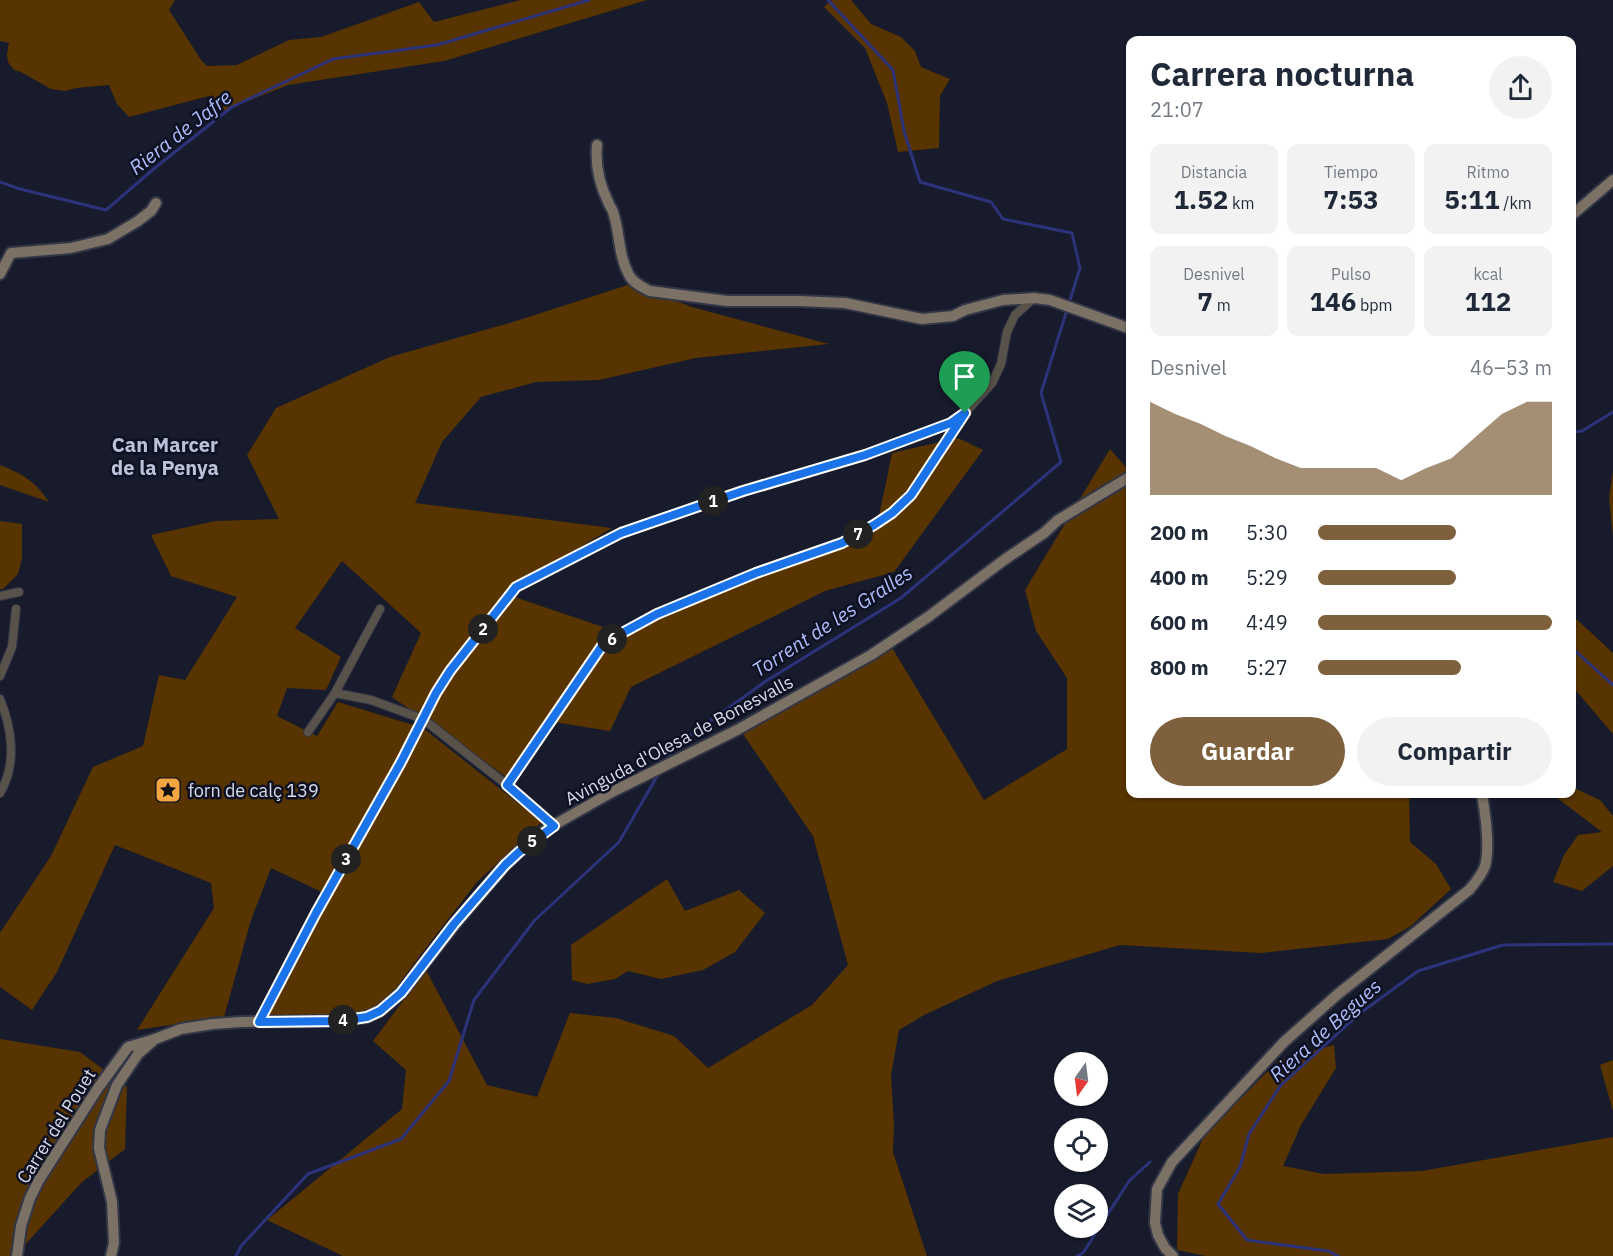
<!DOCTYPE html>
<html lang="es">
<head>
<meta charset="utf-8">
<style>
	body { margin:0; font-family:"IBM Plex Sans",sans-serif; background:#f2f2f3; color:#1f2937; height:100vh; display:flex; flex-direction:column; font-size:22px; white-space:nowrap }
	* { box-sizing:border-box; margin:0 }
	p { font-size:20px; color:#747a83 }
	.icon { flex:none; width:33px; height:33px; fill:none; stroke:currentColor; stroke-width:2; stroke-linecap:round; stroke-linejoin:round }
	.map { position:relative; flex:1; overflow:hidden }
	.sheet { position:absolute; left:1126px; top:36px; width:450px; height:762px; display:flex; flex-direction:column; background:#fff; border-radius:12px; box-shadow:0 2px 4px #0004 }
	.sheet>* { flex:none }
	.needle { width:39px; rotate:194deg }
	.tools { position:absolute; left:1054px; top:1052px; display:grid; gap:12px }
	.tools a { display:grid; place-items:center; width:54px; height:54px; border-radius:50%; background:#fff; box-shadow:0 2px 4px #0004; font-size:30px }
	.pin { position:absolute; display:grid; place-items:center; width:51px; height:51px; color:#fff; margin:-62px -26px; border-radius:50% 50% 50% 0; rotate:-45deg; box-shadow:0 0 6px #0007 }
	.pin .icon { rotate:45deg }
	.km { position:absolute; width:30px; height:30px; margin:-15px; border-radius:50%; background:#222; color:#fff; font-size:16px; line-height:30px; text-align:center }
	.round { display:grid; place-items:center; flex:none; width:63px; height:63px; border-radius:32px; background:#f2f2f3 }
	.headline { display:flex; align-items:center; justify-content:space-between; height:102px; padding:0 24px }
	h1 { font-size:33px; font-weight:800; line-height:45px }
	.figures { display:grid; grid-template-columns:repeat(3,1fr); gap:9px; height:102px; padding:6px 24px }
	.figures div { display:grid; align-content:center; border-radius:12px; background:#f2f2f3; text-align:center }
	.figures b { font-size:26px; font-weight:800 }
	.figures small { font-size:16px; font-weight:400 }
	.figures p { font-size:16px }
	.chart { height:168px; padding:12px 24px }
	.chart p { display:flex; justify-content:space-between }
	.chart svg { width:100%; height:108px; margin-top:6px; fill:#7e613c; opacity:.7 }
	.action { display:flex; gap:12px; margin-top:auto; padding:12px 24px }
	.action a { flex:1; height:69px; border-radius:36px; background:#7e613c; color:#fff; font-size:24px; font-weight:800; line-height:69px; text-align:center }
	.action a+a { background:#f2f2f3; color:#1f2937 }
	ul { padding:0 24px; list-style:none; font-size:20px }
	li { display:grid; grid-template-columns:96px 72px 1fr; align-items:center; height:45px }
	li i { height:15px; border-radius:8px; background:#7e613c }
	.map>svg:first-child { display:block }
	.green { fill:#583401 }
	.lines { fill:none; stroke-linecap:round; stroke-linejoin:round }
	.stream { stroke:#2d337b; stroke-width:3 }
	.street-casing { stroke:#323646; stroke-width:10 }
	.secondary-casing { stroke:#323646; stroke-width:14 }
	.street { stroke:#59524b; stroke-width:8 }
	.secondary { stroke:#7c7165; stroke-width:10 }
	.route-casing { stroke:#fff; stroke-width:12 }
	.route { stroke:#1a73e8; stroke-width:8 }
	.labels { text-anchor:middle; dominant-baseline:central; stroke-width:5; stroke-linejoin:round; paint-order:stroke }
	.street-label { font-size:18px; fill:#dadde9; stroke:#0e1122 }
	.poi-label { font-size:18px; fill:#dadde9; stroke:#0e1122; text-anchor:start }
	.water-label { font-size:20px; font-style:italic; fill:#afbdfc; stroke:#0e1122 }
	.neighbourhood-label { font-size:20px; font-weight:bold; fill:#bbc1d8; stroke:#0e1122 }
</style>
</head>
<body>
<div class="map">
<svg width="1613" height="1256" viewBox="0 0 1613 1256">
	<rect width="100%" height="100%" fill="#171b2c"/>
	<path class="green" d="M 0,0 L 175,0 L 169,10 L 201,60 L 207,66 L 237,65 L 289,40 L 321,37 L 419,2 L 434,22 L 521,0 L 647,0 L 444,61 L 288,85 L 223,111 L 209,96 L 129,117 L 117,104 L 109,85 L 76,88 L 65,91 L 51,89 L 21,72 L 14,70 L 8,62 L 7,54 L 9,43 L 0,41 Z
		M 832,0 L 851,0 L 871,24 L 901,37 L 915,51 L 921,67 L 950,79 L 940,96 L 939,148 L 898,152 L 887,103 L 865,48 L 824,7 Z
		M 631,284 L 692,307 L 829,344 L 696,358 L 599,380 L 536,382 L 481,397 L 442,442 L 415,503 L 612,528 L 503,593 L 615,631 L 876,531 L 892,453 L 958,438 L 983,450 L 894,572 L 825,591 L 631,687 L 610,731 L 547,721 L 508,778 L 392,697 L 421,633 L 342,561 L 295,628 L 341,657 L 326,690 L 287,688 L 277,716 L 317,736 L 338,702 L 423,728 L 542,822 L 477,882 L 422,953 L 378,1012 L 303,1019 L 266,1015 L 330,896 L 271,868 L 251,920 L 224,1017 L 137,1030 L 214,908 L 211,883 L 115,845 L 57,972 L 32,1010 L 0,987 L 0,933 L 51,856 L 93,767 L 143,746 L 159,675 L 185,680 L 237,597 L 171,576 L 151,535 L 215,521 L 279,519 L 247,455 L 276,408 L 390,357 L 513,322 Z
		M 1110,449 L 1131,473 L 1131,794 L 1409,794 L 1410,842 L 1436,864 L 1451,889 L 1411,926 L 1388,939 L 1261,953 L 1120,945 L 997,981 L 924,1015 L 899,1030 L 891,1075 L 894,1125 L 893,1152 L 927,1256 L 343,1256 L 267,1220 L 402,1109 L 406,1070 L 373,1041 L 426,970 L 487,1085 L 537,1097 L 570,1013 L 616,1018 L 674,1036 L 708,1068 L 812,1005 L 848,965 L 813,836 L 743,734 L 891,646 L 984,800 L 1067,749 L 1067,678 L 1036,631 L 1025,590 Z
		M 0,465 C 23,474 35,481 49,502 L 0,485 Z
		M 1613,471 L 1613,536 L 1609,498 Z
		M 0,521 L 22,524 L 22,559 L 18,574 L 3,589 L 0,589 Z
		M 1572,615 L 1613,653 L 1613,734 L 1572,686 Z
		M 1572,787 L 1600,800 L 1613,816 L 1613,866 L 1582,891 L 1553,882 L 1564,855 L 1578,835 L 1602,832 L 1552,794 L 1572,794 Z
		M 667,879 L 685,911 L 739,890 L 765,913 L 735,952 L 703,970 L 661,979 L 628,971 L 615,979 L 587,984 L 572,980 L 571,945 Z
		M 0,1039 L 80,1052 L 127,1087 L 125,1149 L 81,1183 L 15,1256 L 0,1256 Z
		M 1334,1045 L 1336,1068 L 1301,1125 L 1283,1166 L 1324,1174 L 1422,1171 L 1613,1137 L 1613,1256 L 1206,1256 L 1177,1250 L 1178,1194 L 1205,1134 L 1279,1060 Z
		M 1613,1060 L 1613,1111 L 1600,1065 Z"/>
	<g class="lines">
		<path class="stream" d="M 0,182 L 20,189 L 106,210 L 156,167 L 232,107 L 333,59 L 437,45 L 589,0
			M 1572,432 L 1582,431 L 1613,412
			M 1572,648 L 1613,685
			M 665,762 L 673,748 L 766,681 L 901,598 L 1061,462 L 1041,393 L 1080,268 L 1072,233 L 1003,219 L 991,202 L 920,182 L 904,131 L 893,70 L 828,0
			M 236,1256 L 241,1246 L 308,1174 L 401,1139 L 449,1081 L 474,1000 L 534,921 L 619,842 L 659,773
			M 1077,1256 L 1083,1253 L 1129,1181 L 1150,1162
			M 1338,1256 L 1328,1251 L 1247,1240 L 1218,1204 L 1240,1167 L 1249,1134 L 1281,1085 L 1359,1014 L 1418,971 L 1503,945 L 1613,944"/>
		<g class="street-casing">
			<path id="street" d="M 0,596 L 19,592
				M 0,676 L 12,647 L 16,609
				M 335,693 L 371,700 L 423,719 L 507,785
				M 0,699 C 12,729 17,764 0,793
				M 308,732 L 335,693 L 380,609
				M 554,826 L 507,785 L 604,643 L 657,614 L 756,573 L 842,543 L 874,525 L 892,513 L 911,495 L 963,417
				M 259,1022 L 316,913 L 401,762 L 436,693 L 450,671 L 516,587 L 621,533 L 743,491 L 865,455 L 951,423 L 965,413 L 992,383 L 1001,364 L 1007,332 L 1015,315 L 1034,298"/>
		</g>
		<g class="secondary-casing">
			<path id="secondary" d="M 597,145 C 595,165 600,186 609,204 C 610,207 612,208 613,212 C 620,232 618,255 629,275 C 633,283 642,287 650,291 L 727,301 L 799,301 L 845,303 L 922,319 L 953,316 L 965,310 L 1003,300 L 1034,298 L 1050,300 L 1131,329
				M 1572,215 L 1613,180
				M 0,274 L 11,253 L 71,248 L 108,239 L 138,221 L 151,211 L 156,203
				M 17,1256 L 21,1226 L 30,1198 L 39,1180 L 98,1088 L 128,1047 L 155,1039
				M 111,1256 L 114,1243 L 112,1202 L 99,1148 L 100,1130 L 117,1085 L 138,1054 L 155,1039 L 181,1029 L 213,1024 L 240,1022 L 340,1021 L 367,1017 L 380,1011 L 401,993 L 455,924 L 505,865 L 519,852 L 547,829 L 612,792 L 737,730 L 871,655 L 928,617 L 1004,560 L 1044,533 L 1058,520 L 1131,476
				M 1173,1256 L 1165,1248 L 1158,1235 L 1155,1223 L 1157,1189 L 1172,1162 L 1284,1042 L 1338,994 L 1469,890 C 1475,883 1482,875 1485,866 C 1490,849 1485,812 1482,794"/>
		</g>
		<use href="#street" class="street"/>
		<use href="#secondary" class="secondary"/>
	</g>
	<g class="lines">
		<g class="route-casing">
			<path id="route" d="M 965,413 L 911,495 L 892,513 L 874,525 L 842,543 L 756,573 L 657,614 L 604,643 L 507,785 L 554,826 L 519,852 L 505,865 L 454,924 L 401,993 L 380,1011 L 367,1017 L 340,1021 L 259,1022 L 316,913 L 401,762 L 436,693 L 450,671 L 516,587 L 621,533 L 743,491 L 865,455 L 951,423 Z"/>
		</g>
		<use href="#route" class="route"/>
	</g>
	<defs>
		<g id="sight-square" transform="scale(1.35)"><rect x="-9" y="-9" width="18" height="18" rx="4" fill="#f3a542" stroke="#0e1122"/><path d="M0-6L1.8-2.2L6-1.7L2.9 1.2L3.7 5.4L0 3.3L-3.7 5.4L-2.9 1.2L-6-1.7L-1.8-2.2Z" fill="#111"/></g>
	</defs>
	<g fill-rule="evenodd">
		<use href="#sight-square" x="168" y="790"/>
	</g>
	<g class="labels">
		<g class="street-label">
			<text transform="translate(679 740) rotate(-28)">Avinguda d'Olesa de Bonesvalls</text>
			<text transform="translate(56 1126) rotate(-58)">Carrer del Pouet</text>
		</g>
		<g class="poi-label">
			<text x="188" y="790">forn de calç 139</text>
		</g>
		<g class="water-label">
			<text transform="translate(180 132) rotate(-38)">Riera de Jafre</text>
			<text transform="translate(832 621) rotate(-33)">Torrent de les Gralles</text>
			<text transform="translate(1325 1030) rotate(-42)">Riera de Begues</text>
		</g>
		<g class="neighbourhood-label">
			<text x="165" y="444">Can Marcer<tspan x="165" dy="23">de la Penya</tspan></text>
		</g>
	</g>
</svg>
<div class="tools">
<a><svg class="needle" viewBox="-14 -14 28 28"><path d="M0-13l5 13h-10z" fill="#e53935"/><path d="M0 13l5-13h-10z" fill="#747a83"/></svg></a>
<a><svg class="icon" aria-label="locate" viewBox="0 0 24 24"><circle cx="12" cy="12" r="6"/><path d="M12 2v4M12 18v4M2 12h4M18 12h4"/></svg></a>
<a><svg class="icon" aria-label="layers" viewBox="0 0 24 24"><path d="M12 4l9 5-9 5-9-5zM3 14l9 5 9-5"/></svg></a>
</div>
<div class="pin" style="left:965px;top:413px;background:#1e9e55"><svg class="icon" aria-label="arrive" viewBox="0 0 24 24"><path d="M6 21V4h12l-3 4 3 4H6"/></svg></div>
<b class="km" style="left:713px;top:501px">1</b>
<b class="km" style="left:483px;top:629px">2</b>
<b class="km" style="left:346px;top:859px">3</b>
<b class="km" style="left:343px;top:1020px">4</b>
<b class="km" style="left:532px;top:841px">5</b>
<b class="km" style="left:612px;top:639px">6</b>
<b class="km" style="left:858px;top:534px">7</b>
<section class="sheet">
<div class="headline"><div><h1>Carrera nocturna</h1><p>21:07</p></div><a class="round"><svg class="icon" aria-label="share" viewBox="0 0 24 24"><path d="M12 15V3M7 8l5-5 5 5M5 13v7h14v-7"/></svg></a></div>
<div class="figures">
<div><p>Distancia</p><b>1.52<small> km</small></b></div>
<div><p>Tiempo</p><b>7:53</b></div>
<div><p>Ritmo</p><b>5:11<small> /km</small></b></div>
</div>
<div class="figures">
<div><p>Desnivel</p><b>7<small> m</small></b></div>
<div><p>Pulso</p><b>146<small> bpm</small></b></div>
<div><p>kcal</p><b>112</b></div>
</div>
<div class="chart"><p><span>Desnivel</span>46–53 m</p>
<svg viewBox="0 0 160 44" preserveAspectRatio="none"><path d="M0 44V6L10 11L20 15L30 20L40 24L50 29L60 33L70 33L80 33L90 33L100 38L110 33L120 29L130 20L140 11L150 6L160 6V44z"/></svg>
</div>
<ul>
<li><b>200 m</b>5:30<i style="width:59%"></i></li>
<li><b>400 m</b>5:29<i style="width:59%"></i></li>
<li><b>600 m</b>4:49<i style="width:100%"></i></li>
<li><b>800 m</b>5:27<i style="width:61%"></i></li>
</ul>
<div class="action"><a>Guardar</a><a>Compartir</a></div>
</section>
</div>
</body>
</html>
